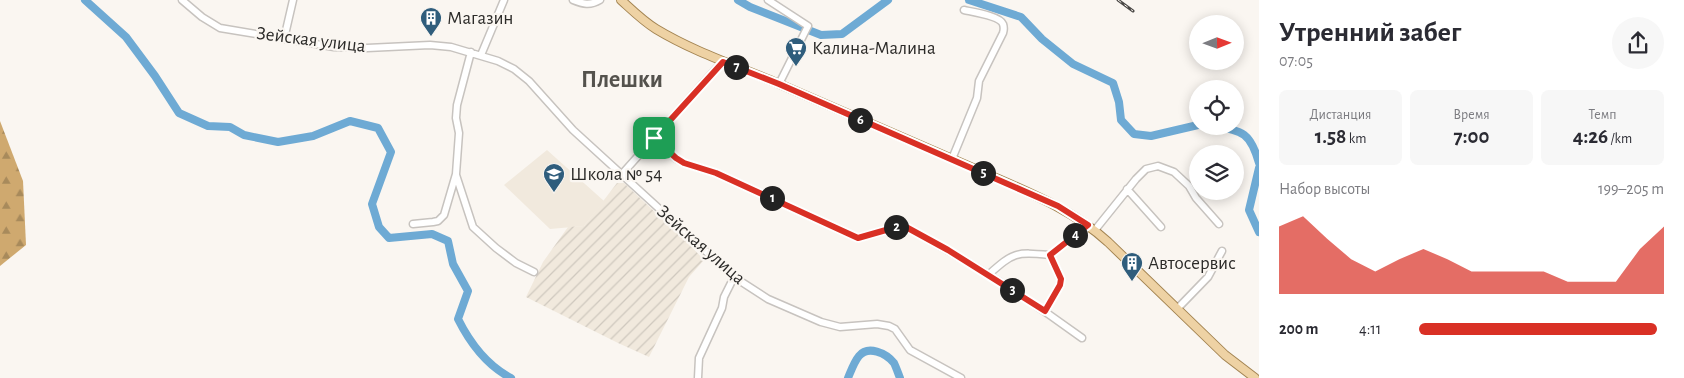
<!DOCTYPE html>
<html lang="ru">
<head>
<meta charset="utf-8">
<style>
	body { margin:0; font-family:"Alegreya Sans",sans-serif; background:#f7f7f7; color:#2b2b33; height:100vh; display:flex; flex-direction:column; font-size:19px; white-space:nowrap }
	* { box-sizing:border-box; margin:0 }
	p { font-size:16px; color:#7c7c81 }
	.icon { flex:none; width:28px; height:28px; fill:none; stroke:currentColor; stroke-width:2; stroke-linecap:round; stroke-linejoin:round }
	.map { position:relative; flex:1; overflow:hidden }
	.details { display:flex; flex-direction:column; background:#fff; width:425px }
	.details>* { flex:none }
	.needle { width:32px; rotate:89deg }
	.controls { position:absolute; left:1189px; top:15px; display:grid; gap:10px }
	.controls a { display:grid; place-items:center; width:55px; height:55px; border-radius:50%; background:#fff; box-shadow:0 2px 12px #0003; font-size:25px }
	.pin { position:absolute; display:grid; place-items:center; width:42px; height:42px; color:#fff; margin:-21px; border-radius:10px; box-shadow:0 2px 8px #0006 }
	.km { position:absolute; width:25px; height:25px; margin:-12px; border-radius:50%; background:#222; color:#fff; font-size:14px; line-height:25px; text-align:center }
	.round { display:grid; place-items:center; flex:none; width:52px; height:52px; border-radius:26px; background:#f7f7f7 }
	.summary { display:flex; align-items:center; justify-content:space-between; height:85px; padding:0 20px }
	h1 { font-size:28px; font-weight:600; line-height:38px }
	.figures { display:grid; grid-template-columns:repeat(3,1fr); gap:8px; height:85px; padding:5px 20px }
	.figures div { display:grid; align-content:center; border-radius:8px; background:#f7f7f7; text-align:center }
	.figures b { font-size:21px; font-weight:600 }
	.figures small { font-size:14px; font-weight:400 }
	.figures p { font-size:14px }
	.chart { height:140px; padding:10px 20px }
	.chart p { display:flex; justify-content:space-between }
	.chart svg { width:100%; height:90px; margin-top:5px; fill:#d93025; opacity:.7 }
	ul { padding:0 20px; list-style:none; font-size:16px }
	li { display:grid; grid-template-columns:80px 60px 1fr; align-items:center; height:38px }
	li i { height:12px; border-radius:6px; background:#d93025 }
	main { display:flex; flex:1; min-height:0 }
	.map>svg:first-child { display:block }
	.built { fill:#f1e9dd }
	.industrial { fill:url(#industrial-furrows) }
	.forest { fill:url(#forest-firs) }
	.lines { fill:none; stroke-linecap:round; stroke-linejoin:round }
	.river { stroke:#6eaad4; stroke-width:8 }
	.minor-casing { stroke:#c7c3bf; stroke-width:9 }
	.major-casing { stroke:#a38452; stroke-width:10 }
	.minor { stroke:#fff; stroke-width:6 }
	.major { stroke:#eed2a4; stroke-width:8 }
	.rail-casing { stroke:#4a4846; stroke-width:3 }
	.rail { stroke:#faf6f1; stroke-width:1; stroke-dasharray:4; stroke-linecap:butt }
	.route-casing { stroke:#fff; stroke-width:10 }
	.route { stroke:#d93025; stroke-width:6 }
	.labels { text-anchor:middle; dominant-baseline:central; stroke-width:4.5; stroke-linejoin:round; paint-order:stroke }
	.poi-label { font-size:19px; fill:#2c2b29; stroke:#faf6f1; text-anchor:start }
	.street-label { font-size:19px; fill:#2c2b29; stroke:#faf6f1 }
	.district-label { font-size:24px; font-weight:bold; fill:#54524d; stroke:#faf6f1 }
</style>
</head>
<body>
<main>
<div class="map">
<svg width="1259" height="378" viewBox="0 0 1259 378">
	<defs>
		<pattern id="industrial-furrows" width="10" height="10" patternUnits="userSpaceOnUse" patternTransform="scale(1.25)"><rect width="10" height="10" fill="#f1e9dd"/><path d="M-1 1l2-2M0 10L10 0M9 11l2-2" fill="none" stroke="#cfc8be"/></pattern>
		<pattern id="forest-firs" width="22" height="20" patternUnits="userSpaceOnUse" patternTransform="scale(1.25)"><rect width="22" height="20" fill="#cfa96f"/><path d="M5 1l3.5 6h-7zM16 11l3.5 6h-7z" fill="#a88a5b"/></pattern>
	</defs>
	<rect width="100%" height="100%" fill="#faf6f1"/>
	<path class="built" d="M 547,150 L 604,201 L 584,226 L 550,229 L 504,185 Z"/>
	<path class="industrial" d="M 617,183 L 624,183 L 689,244 L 704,260 L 689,277 L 649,357 L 618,343 L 526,297 L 543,262 L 568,227 L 584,226 Z"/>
	<path class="forest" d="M 0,121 L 23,181 L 26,245 L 0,266 Z"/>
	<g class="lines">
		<path class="river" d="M 85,0 L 126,37 L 155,76 L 179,113 L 208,126 L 230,127 L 244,135 L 278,142 L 313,136 L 350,121 L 378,128 L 391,152 L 372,204 L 379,227 L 389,238 L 432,234 L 448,241 L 453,264 L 468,291 L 458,319 C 470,343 488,366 511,378
			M 738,0 L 750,7 L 821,35 L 842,34 L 888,0
			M 969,0 L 1021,17 L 1042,39 L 1073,64 L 1113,83 L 1119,102 L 1121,120 L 1134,134 L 1151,136 L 1198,125
			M 1212,126 C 1242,131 1250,131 1259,163
			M 1259,168 L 1249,210 L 1259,232
			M 848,378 C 851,371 854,362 859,356 C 868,345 886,353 894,363 C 896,367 898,373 900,378"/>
		<g class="minor-casing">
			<path id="minor" d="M 182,0 L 202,17 L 220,28 L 334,47 L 367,48 L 430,45 L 451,47 L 498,61 L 514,69 L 529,81 L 573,130 L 734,277 L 768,299 L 821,322 L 840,327 L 877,324 L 889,326 L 895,329 L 910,350 L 961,378
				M 573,0 C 583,4 590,6 600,0
				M 768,0 L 808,26 L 779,84
				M 284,39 L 293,0
				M 481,55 L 504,0
				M 654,138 L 675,158 L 684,163 L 716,173 L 858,238 L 900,226 L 906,227 C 967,260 1026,297 1082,338
				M 952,159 L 977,98 L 979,81 L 1003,33 C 1004,30 1004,27 1003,24 C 1000,16 973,12 964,10
				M 622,174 L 723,61
				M 456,175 L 473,227 L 496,248 L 516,263 L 534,272
				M 1127,189 L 1161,227
				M 413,224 L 433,222 L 438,221 L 444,215 L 456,174 L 459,133 L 456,118 L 457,105 L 471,52
				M 1095,230 L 1136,179 L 1146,169 L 1158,166 L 1174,172 L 1189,186 L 1196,198 L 1219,224
				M 988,275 C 1014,252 1015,252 1050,255 L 1088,225
				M 1177,309 L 1208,277 L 1222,251
				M 1045,311 L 1060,285 L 1061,279 L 1050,255
				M 698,378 L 699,358 L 722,308 L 724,297 L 734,277"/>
		</g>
		<g class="major-casing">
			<path id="major" d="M 621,0 C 632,10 643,21 656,29 C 694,52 737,66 777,83 C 845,112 912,142 980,171 C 1025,191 1071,208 1108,242 L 1225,355 L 1255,378"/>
		</g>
		<use href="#minor" class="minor"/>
		<use href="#major" class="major"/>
		<g class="rail-casing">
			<path id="rail" d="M 1118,0 L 1133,11"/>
		</g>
		<use href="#rail" class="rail"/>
	</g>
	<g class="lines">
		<g class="route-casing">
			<path id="route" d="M 723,62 L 779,84 L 1058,206 L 1088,225 L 1050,255 L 1061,279 L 1060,285 L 1045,311 L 948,250 L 906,227 L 900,226 L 858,238 L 716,173 L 684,163 L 676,158 L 654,138 Z"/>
		</g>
		<use href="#route" class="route"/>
	</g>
	<defs>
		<g id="building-pin" transform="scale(1.125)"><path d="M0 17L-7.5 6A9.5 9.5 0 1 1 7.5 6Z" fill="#2f5d7c" stroke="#faf6f1"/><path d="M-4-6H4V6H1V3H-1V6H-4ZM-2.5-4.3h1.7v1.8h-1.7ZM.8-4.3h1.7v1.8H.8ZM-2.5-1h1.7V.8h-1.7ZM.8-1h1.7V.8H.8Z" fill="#fff"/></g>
		<g id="supermarket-pin" transform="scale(1.125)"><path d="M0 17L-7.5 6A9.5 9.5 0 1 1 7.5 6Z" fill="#2f5d7c" stroke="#faf6f1"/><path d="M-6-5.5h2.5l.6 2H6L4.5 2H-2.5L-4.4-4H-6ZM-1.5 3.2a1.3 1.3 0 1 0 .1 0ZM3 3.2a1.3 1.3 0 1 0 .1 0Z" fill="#fff"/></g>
		<g id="school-pin" transform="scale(1.125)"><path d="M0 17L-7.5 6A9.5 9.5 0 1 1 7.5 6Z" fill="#2f5d7c" stroke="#faf6f1"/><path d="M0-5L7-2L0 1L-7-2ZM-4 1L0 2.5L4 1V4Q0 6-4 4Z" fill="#fff"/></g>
	</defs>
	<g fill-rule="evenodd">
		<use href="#building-pin" x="431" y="18"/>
		<use href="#supermarket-pin" x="796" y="48"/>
		<use href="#school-pin" x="554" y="174"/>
		<use href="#building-pin" x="1132" y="263"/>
	</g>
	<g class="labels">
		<g class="poi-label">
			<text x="447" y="18">Магазин</text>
			<text x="812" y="48">Калина-Малина</text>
			<text x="570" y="174">Школа № 54</text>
			<text x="1148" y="263">Автосервис</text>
		</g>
		<g class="street-label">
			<text transform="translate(311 40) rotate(7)">Зейская улица</text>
			<text transform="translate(701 245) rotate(41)">Зейская улица</text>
		</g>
		<g class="district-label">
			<text x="622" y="80">Плешки</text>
		</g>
	</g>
</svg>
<div class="controls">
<a><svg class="needle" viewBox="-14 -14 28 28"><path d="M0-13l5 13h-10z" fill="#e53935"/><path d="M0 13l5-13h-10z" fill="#7c7c81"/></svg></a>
<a><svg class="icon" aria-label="locate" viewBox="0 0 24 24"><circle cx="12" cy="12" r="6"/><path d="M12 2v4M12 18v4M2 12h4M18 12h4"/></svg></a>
<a><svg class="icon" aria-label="layers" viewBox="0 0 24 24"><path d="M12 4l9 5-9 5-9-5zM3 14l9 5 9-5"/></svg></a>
</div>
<div class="pin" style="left:654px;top:138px;background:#1e9e55"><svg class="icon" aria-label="arrive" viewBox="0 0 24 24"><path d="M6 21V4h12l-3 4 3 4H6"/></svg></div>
<b class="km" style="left:772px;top:198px">1</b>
<b class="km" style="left:896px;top:227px">2</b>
<b class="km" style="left:1012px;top:290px">3</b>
<b class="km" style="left:1075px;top:235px">4</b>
<b class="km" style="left:983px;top:173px">5</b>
<b class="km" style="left:860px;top:120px">6</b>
<b class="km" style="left:736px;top:67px">7</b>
</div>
<section class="details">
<div class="summary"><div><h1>Утренний забег</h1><p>07:05</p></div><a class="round"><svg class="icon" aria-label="share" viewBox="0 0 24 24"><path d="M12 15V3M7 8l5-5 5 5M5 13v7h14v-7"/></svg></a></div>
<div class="figures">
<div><p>Дистанция</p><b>1.58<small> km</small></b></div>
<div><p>Время</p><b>7:00</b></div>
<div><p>Темп</p><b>4:26<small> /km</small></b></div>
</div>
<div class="chart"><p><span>Набор высоты</span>199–205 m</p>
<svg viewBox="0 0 160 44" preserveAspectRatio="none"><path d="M0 44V11L10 6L20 17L30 27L40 33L50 27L60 22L70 27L80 33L90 33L100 33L110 33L120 38L130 38L140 38L150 22L160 11V44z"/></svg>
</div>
<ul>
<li><b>200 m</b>4:11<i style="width:97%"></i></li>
</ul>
</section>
</main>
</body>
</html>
